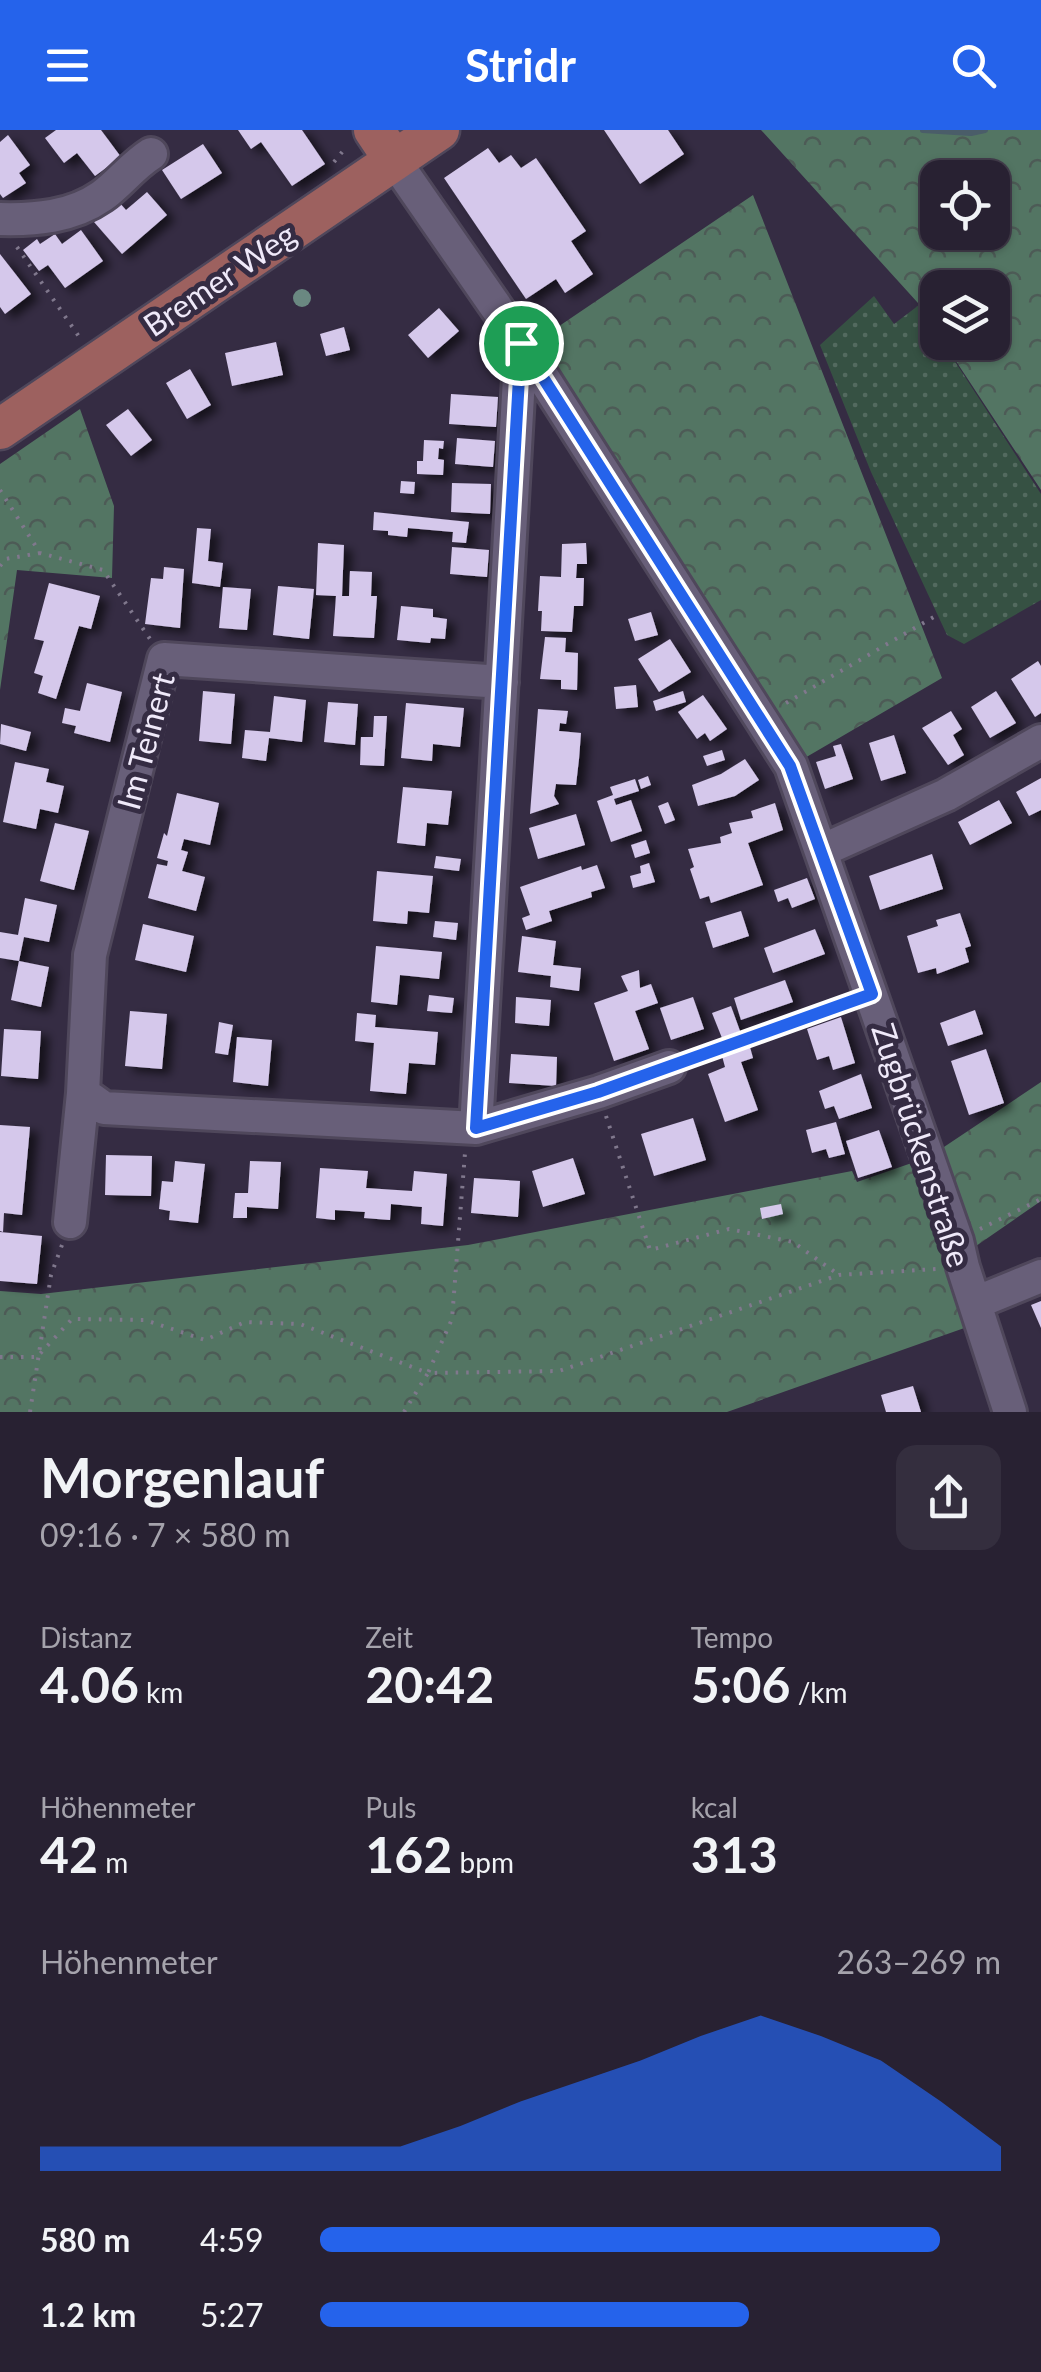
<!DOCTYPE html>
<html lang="de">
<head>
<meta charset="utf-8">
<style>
	body { margin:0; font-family:Lato,sans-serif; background:#342e3e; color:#f1f3f6; height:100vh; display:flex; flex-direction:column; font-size:38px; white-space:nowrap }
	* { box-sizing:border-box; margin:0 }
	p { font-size:32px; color:#a5a3ac }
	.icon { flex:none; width:55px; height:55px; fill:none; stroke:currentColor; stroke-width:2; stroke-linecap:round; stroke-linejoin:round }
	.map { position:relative; height:1282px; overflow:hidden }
	.details { display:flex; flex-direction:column; background:#282132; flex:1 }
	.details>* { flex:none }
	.tools { position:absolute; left:920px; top:30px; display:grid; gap:20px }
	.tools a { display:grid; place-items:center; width:90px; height:90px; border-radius:20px; background:#282132; box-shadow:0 2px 8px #0004,0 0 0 2px #443e4d; font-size:50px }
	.pin { position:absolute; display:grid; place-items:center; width:85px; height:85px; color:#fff; margin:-42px; border:5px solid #fff; border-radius:50%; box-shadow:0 2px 10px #0007 }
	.round { display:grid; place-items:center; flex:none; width:105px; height:105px; border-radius:20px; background:#342e3e }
	.head { display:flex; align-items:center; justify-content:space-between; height:170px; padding:0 40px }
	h1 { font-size:55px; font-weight:700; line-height:75px }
	.metrics { display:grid; grid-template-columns:repeat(3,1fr); gap:15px; height:170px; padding:10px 40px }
	.metrics div { display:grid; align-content:center }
	.metrics b { font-size:50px; font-weight:700 }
	.metrics small { font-size:28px; font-weight:400 }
	.metrics p { font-size:28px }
	.chart { height:280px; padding:20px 40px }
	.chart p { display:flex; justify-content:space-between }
	.chart svg { width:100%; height:180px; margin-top:10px; fill:#2563eb; opacity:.7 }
	ul { padding:0 40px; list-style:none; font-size:32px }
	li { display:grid; grid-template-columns:160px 120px 1fr; align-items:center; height:75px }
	li i { height:25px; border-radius:12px; background:#2563eb }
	header { display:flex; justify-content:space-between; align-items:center; height:130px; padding:0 40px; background:#2563eb; color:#fff; font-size:45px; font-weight:700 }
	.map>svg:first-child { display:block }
	.grass { fill:url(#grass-dots) }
	.forest { fill:url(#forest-crowns); fill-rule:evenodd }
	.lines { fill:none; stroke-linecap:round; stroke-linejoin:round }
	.stream { stroke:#4a5d69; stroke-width:6 }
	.building { fill:#d5c8eb; filter:url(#shadow) }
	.minor-casing { stroke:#4f475b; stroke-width:38 }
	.major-casing { stroke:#4f475b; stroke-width:45 }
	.path { stroke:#80788d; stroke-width:4; stroke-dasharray:2.5 8; stroke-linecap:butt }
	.minor { stroke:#685f79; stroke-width:32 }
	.major { stroke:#9d615f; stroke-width:40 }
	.tree { fill:#6a8881 }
	.route-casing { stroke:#fff; stroke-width:20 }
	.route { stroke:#2563eb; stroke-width:12 }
	.labels { text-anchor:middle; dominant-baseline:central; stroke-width:10; stroke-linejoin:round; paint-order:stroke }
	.street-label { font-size:32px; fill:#efe9f9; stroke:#352c43 }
</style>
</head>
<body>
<header><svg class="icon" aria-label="menu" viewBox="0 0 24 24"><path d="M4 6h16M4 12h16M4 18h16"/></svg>Stridr<svg class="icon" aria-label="search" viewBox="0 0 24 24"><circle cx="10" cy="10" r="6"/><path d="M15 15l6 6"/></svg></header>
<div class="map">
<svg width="1041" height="1282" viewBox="0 0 1041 1282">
	<defs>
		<pattern id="grass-dots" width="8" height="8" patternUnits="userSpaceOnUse" patternTransform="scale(2.5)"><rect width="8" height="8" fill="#365143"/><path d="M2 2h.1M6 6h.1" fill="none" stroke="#536a5f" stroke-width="1.8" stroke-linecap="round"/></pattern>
		<pattern id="forest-crowns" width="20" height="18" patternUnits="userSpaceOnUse" patternTransform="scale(2.5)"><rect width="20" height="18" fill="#537563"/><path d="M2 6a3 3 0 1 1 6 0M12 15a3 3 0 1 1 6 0" fill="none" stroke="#4d5b56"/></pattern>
		<filter id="shadow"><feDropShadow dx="8" dy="5" stdDeviation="5" flood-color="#0009"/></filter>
	</defs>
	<rect width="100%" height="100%" fill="#352c43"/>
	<path class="grass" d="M 874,166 L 894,194 L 919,175 L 937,204 L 938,212 L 943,213 L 1041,364 L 1041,470 L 964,514 L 947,505 L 871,342 L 820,215 Z"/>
	<path class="forest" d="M 761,0 L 1041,0 L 1041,360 L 944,213 L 992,212 L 992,158 L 938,158 L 937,202 L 918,173 ZM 938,48 L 992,48 L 992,102 L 938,102 Z
		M 753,65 L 942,548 L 791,636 L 537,211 Z
		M 80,279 L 114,376 L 112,448 L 17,440 L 0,560 L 0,334 Z
		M 1041,952 L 1041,1071 L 963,1125 L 987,1190 L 727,1282 L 0,1282 L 0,1161 L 41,1164 L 468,1115 L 852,1041 L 857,1052 L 929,1027 Z"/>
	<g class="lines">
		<path class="stream" d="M 923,0 L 971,3 L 985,0"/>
	</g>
	<path class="building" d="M 56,0 L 101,0 L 121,27 L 95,46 L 77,23 L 64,33 L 45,8 Z
		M 238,0 L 302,0 L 325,34 L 292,56 L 261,12 L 251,19 Z
		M 604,0 L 668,0 L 684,24 L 640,54 Z
		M 8,5 L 30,35 L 19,43 L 26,53 L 3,68 L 0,64 L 0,12 Z
		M 203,14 L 222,43 L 181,69 L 162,40 Z
		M 488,18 L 499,33 L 511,25 L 521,38 L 536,28 L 586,101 L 571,111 L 593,144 L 565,163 L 556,149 L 526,169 L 444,48 Z
		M 147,62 L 167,85 L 122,124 L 94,92 L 118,71 L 126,80 Z
		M 81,100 L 103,131 L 65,158 L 48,135 L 39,141 L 23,120 L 37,109 L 40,114 L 55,104 L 62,114 Z
		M 0,124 L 31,164 L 5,184 L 0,177 Z
		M 439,178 L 459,201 L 428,228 L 408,205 Z
		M 344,197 L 350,220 L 326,226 L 320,204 Z
		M 276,212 L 283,245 L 232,256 L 225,223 Z
		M 190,239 L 211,275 L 187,289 L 166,253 Z
		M 451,264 L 498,267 L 496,297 L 449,294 Z
		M 128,279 L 152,310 L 131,326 L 106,295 Z
		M 457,308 L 495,311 L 493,337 L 455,334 Z
		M 424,310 L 444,311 L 443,319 L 439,318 L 438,329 L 444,330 L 443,345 L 417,344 L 417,331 L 423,331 Z
		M 401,351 L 415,352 L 414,364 L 400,363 Z
		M 452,353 L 491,354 L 490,384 L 451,382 Z
		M 374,382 L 469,392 L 466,413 L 452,412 L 453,402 L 408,398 L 407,407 L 388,405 L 388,401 L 373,400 Z
		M 197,398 L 211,399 L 208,431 L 223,433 L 220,457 L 192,453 Z
		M 318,413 L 344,415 L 342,466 L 349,466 L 350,441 L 372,442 L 371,466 L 377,466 L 374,508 L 333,506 L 336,466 L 316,465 Z
		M 586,413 L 587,434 L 577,434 L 576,448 L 584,448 L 583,476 L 574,476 L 572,502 L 541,501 L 542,481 L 538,481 L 540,446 L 561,447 L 562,414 Z
		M 452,417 L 489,420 L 487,447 L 450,444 Z
		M 164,437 L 184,439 L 180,498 L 145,494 L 151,448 L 163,449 Z
		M 49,453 L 100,466 L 91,499 L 79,496 L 56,569 L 38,563 L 43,546 L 34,543 L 44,511 L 34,509 Z
		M 278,456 L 314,459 L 309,509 L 273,505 Z
		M 223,457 L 251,459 L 247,500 L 219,498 Z
		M 401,476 L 433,479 L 433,487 L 447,489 L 445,509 L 431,508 L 430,513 L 397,510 Z
		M 651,482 L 658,505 L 635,511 L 628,489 Z
		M 545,507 L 566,508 L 565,522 L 578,523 L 577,560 L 561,559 L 561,550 L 540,549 Z
		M 670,509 L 691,542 L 659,562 L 638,529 Z
		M 1038,531 L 1041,536 L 1041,583 L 1035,587 L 1011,549 Z
		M 87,553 L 122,562 L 110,612 L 74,603 L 76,596 L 62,593 L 65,578 L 80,581 Z
		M 636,555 L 638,577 L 616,579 L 614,557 Z
		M 203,561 L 235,564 L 231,614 L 199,611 Z
		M 683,561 L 686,572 L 656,581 L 653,571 Z
		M 996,561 L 1016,593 L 990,608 L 971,577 Z
		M 703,565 L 727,599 L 710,611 L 705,603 L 697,609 L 678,582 Z
		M 274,566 L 306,570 L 302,612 L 269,608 L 266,631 L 242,628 L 245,600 L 270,602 Z
		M 328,572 L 358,574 L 355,615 L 324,612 Z
		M 406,573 L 464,578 L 460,617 L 433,614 L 432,631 L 401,628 Z
		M 538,579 L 568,581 L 566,594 L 560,593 L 559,601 L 581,603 L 579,629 L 576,655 L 556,654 L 554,666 L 559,674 L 530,684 Z
		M 951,581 L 962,599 L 953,605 L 964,625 L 948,635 L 922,598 Z
		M 374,586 L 387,586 L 384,636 L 360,635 L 361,607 L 373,607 Z
		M 1,594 L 31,602 L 26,621 L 0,614 Z
		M 894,605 L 906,643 L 881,651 L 869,613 Z
		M 841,614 L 853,649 L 825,659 L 816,632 L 836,626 L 833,616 Z
		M 722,620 L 725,630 L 707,636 L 703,626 Z
		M 745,629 L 759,650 L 735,666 L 698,676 L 692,655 L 721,644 Z
		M 15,632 L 49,639 L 46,652 L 64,656 L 58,683 L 40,679 L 36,699 L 3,692 Z
		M 648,646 L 651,655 L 641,659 L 638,650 Z
		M 1041,648 L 1041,680 L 1029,686 L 1016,662 Z
		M 635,649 L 639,661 L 614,669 L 616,675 L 631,670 L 642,701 L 611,712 L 597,671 L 613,665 L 610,657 Z
		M 403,657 L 452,661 L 448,695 L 427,693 L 425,716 L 397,713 Z
		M 177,663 L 219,673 L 210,715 L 184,709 L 181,720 L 188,722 L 182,741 L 205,747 L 196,781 L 148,768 L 157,734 L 167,736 L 168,731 L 157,728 L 164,703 L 167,706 Z
		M 999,670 L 1012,693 L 970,715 L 958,692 Z
		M 668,672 L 675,690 L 665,694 L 658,676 Z
		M 775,673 L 783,700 L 748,713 L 763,755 L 711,773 L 709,766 L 700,769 L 690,739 L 694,737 L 688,719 L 721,713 L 720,707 L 732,703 L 729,693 L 753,688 L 751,681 Z
		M 576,684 L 585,715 L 538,729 L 529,698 Z
		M 55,693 L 89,701 L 74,760 L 40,751 Z
		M 646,710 L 650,723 L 635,728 L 631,715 Z
		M 932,724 L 943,759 L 880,780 L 869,746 Z
		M 436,726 L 461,729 L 459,741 L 434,738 Z
		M 649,733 L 655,752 L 633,758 L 630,746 L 641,743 L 640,736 Z
		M 597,735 L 605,758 L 591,762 L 592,767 L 549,781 L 552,791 L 526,800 L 522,788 L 530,785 L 520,757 L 581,736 L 582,740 Z
		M 377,741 L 433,746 L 429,783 L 408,781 L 407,794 L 373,791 Z
		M 807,748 L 815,769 L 792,778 L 788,768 L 778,772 L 774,760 Z
		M 25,768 L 57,775 L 49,812 L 24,807 L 19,831 L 0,828 L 0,802 L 18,805 Z
		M 741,781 L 749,806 L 713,818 L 705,792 Z
		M 960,783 L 971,816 L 965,818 L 969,832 L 937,844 L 936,838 L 918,843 L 907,806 L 938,796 L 936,790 Z
		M 435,791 L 458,793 L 456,810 L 433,807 Z
		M 143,794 L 194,806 L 186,842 L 135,830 Z
		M 815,799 L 825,824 L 773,843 L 764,818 Z
		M 522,806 L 556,811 L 553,835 L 581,838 L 579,861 L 550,857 L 551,846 L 518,842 Z
		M 376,816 L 442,822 L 439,849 L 400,845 L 397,875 L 371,872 Z
		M 19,831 L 49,837 L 41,877 L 11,870 Z
		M 639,840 L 640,858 L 651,854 L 658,873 L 635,881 L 649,919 L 614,931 L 594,873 L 628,861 L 621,846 Z
		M 785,850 L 793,872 L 741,890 L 734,868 Z
		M 429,865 L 454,868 L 452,883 L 427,881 Z
		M 516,867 L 551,870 L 549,896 L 515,893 Z
		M 693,867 L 704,899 L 671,910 L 660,878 Z
		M 731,876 L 740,901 L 722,908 L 712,883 Z
		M 975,880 L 983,904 L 948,916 L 940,893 Z
		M 130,881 L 167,884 L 162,939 L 125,936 Z
		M 357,883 L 376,885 L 375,897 L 438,902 L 435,935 L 409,933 L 406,964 L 370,961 L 374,913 L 355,911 Z
		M 841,887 L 855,933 L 833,940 L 829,926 L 817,930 L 807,899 Z
		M 219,892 L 233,895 L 228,925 L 215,923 Z
		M 4,899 L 41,901 L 38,949 L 1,946 Z
		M 237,907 L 272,910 L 268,956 L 233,952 Z
		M 750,917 L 753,928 L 741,932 L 758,980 L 725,992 L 708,944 L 725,937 L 722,926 Z
		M 986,919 L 1004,973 L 969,985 L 951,931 Z
		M 511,924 L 557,927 L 556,956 L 509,953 Z
		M 861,944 L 872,978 L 839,989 L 834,976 L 825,979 L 819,961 Z
		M 693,988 L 706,1030 L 654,1046 L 641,1004 Z
		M 836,992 L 845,1024 L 829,1028 L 826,1019 L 812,1023 L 806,1000 Z
		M 0,995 L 30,997 L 22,1085 L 4,1083 L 3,1102 L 0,1101 Z
		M 879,1000 L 892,1037 L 858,1048 L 846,1011 Z
		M 106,1025 L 152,1026 L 151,1066 L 105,1065 Z
		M 573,1028 L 585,1064 L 543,1077 L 532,1041 Z
		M 175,1031 L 205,1034 L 198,1093 L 169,1090 L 170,1081 L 159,1079 L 162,1051 L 173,1052 Z
		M 250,1031 L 281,1032 L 278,1079 L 247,1077 L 247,1088 L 233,1088 L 235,1063 L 248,1063 Z
		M 320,1038 L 368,1041 L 366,1058 L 412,1061 L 414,1041 L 447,1044 L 443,1096 L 421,1094 L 422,1077 L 391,1074 L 390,1090 L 364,1088 L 365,1082 L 335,1080 L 335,1090 L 316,1088 Z
		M 474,1048 L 520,1051 L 518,1087 L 471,1083 Z
		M 781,1074 L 783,1084 L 762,1089 L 760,1078 Z
		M 0,1102 L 42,1106 L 37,1154 L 0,1151 Z
		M 1041,1171 L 1041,1198 L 1031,1175 Z
		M 913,1256 L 921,1282 L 886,1282 L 881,1265 Z"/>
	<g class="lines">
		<g class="minor-casing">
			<path id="minor" d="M 394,30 L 521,213 L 791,636 L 957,1111 L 963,1137 L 1010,1282
				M 0,89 C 35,90 72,87 102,66 C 119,54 132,36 151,24
				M 502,552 L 164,529 L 90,825 L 83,963 L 104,978 L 476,998 L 599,962 L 669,937
				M 821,721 L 946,665 L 1041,611
				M 476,998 L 521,213
				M 70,1092 L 83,963
				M 975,1173 L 1041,1146"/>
		</g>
		<g class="major-casing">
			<path id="major" d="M 374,0 L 394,30
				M 0,299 L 439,0"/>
		</g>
		<path class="path" d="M 334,32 L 347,16
			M 17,117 L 80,208
			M 0,360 L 40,423 L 103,440 L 150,509
			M 0,436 L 5,429 L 40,423
			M 786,573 L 937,485
			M 692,929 L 843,874
			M 606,986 L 650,1120 L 729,1099 L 793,1112 L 839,1145
			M 980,1099 L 1041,1069
			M 0,1227 L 37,1227 L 72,1189 L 145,1190 L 205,1210 L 245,1192 L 300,1194 L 428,1243 L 452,1189 L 465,1023
			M 30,1282 L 51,1145 L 62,1115
			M 404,1282 L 428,1243 L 559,1241 L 839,1145 L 936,1139"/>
		<use href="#minor" class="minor"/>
		<use href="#major" class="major"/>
	</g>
	<circle class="tree" cx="302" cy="168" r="9"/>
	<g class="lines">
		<g class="route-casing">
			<path id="route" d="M 521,213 L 790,636 L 872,864 L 598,962 L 476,998 Z"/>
		</g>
		<use href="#route" class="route"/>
	</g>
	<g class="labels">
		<g class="street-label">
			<text transform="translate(219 149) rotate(-34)">Bremer Weg</text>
			<text transform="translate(145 611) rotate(-75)">Im Teinert</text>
			<text transform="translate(922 1015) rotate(72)">Zugbrückenstraße</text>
		</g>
	</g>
</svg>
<div class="tools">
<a><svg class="icon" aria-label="locate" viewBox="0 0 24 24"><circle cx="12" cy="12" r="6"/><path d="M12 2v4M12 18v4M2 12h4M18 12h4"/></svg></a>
<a><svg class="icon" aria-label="layers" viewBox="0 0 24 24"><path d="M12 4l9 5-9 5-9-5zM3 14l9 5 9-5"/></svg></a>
</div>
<div class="pin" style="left:521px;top:213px;background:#1e9e55"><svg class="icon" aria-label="arrive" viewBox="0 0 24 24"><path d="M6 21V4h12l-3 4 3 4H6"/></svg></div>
</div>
<section class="details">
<div class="head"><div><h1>Morgenlauf</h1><p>09:16 · 7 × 580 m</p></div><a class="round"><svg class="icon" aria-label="share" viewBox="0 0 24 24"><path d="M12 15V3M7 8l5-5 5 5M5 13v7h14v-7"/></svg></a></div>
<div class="metrics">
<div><p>Distanz</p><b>4.06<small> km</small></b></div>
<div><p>Zeit</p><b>20:42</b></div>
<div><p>Tempo</p><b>5:06<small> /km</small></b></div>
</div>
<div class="metrics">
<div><p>Höhenmeter</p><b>42<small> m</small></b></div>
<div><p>Puls</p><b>162<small> bpm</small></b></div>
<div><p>kcal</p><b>313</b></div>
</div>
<div class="chart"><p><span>Höhenmeter</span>263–269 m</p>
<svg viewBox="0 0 160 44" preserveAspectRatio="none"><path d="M0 44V38L10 38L20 38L30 38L40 38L50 38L60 38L70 33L80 27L90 22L100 17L110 11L120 6L130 11L140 17L150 27L160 38V44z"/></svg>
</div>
<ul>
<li><b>580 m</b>4:59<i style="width:91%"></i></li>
<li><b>1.2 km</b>5:27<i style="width:63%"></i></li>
</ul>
</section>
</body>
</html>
